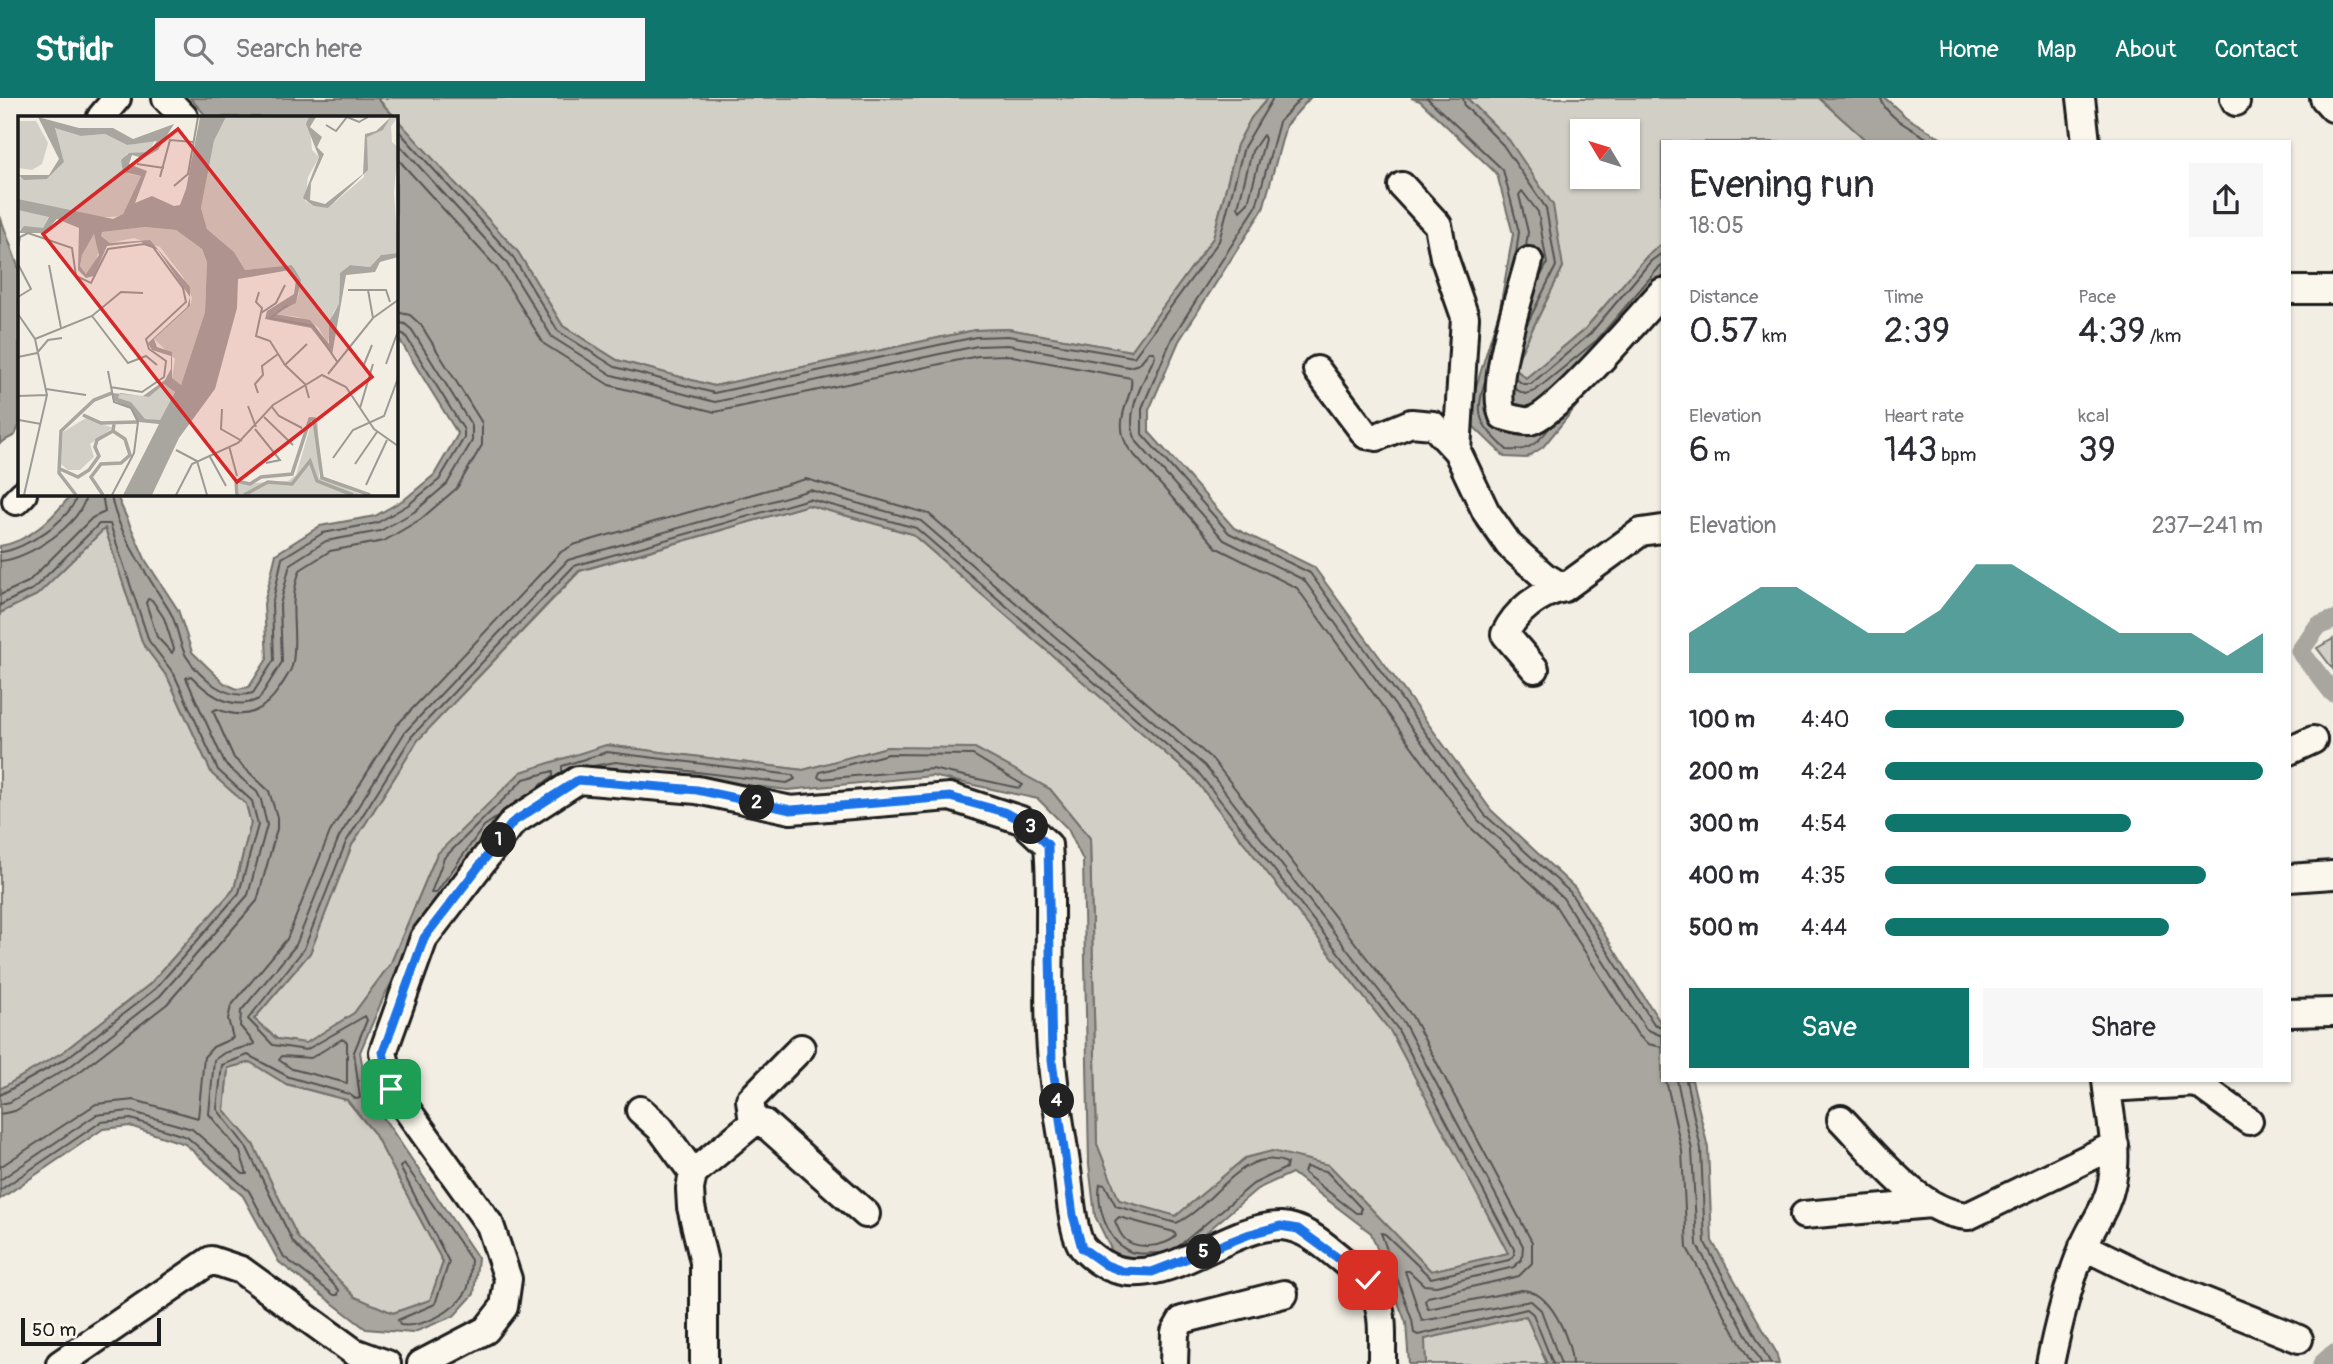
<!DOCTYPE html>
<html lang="en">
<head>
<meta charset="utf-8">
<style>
	body { margin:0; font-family:Pangolin,sans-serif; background:#f7f7f7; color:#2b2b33; height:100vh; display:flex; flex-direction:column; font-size:26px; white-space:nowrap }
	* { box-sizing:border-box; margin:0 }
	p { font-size:23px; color:#7c7c81 }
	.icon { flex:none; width:38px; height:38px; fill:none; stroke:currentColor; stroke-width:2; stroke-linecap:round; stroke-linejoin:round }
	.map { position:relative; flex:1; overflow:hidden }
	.panel { position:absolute; left:1661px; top:42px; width:630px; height:942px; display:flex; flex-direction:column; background:#fff; border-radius:0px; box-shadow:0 2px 5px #0004 }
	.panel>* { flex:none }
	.needle { width:46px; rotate:308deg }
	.controls { position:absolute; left:1570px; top:21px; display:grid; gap:14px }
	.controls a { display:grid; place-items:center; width:70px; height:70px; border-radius:0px; background:#fff; box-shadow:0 2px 5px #0004; font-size:35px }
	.scale { position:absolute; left:21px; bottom:18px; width:140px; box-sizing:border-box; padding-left:7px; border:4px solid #1c1c1c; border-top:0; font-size:19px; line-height:24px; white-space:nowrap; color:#1c1c1c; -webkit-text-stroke:5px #fbf7ec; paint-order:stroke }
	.pin { position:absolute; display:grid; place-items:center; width:60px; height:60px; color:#fff; margin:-30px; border-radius:14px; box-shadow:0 4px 10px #0006 }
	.km { position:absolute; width:35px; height:35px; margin:-18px; border-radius:50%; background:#222; color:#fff; font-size:19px; line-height:35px; text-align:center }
	.round { display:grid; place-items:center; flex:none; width:74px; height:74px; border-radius:0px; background:#f7f7f7 }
	.head { display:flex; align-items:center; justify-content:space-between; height:119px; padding:0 28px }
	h1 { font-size:38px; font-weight:600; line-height:52px }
	.figures { display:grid; grid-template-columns:repeat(3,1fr); gap:10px; height:119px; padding:7px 28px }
	.figures div { display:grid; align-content:center }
	.figures b { font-size:35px; font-weight:600 }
	.figures small { font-size:19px; font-weight:400 }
	.figures p { font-size:19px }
	.chart { height:196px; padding:14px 28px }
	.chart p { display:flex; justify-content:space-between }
	.chart svg { width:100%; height:126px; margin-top:7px; fill:#0f766e; opacity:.7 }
	.primary-button { display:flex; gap:14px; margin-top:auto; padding:14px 28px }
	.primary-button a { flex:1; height:80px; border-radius:0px; background:#0f766e; color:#fff; font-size:28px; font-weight:600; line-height:80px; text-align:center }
	.primary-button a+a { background:#f7f7f7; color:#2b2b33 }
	ul { padding:0 28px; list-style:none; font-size:23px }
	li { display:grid; grid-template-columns:112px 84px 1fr; align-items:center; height:52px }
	li i { height:18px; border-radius:9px; background:#0f766e }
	header { display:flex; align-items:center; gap:42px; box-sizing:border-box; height:98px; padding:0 35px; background:#0f766e; color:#fff }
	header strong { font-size:33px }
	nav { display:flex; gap:38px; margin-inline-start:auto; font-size:24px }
	.search { width:490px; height:63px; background:#f7f7f7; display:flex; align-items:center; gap:18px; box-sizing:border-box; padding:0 24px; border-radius:0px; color:#7c7c81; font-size:26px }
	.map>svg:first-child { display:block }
	.green { fill:#d2cfc6; stroke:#777671; stroke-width:2; fill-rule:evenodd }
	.water { fill:#a9a6a0; stroke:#716f6b; stroke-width:2; fill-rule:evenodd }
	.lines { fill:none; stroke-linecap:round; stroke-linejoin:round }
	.shore { stroke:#545351; stroke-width:2 }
	.canal { stroke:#a9a6a0; stroke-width:19 }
	.minor-casing { stroke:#1c1c1c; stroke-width:32 }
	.minor { stroke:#fbf7ec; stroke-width:26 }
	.route-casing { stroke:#fff; stroke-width:14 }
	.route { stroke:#1a73e8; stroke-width:9 }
	.inset-river { fill:none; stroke:#a9a6a0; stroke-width:3.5 }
	.inset-road { fill:none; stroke:#9c9a94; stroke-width:2 }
	.view { fill:#d62828; fill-opacity:0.15; stroke:#d62828; stroke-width:3.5 }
	.inset-edge { fill:none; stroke:#1c1c1c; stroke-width:3.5 }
</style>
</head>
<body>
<header>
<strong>Stridr</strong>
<div class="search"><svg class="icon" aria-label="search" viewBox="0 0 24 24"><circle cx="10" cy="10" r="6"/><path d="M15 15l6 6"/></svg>Search here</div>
<nav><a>Home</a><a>Map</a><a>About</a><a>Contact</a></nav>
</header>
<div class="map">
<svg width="2333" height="1266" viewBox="0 0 2333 1266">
	<rect width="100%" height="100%" fill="#f2eee4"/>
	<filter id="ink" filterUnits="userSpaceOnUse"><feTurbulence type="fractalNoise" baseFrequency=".0143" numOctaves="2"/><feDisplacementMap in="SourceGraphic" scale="14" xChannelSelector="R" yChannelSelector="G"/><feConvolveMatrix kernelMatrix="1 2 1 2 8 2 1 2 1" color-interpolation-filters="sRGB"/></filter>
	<g filter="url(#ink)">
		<path class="green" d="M 377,0 L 1268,0 L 1251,20 L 1237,47 L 1213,140 L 1131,253 L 1008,231 L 975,232 L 714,288 L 617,262 L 563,228 L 518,154 Z
			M 1467,0 L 1819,0 L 1868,44 L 1662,44 L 1662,146 L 1647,158 L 1585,231 L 1526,280 L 1515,271 L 1520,256 L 1563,169 L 1509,42 ZM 1582,33 L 1628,33 L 1628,79 L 1582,79 Z
			M 808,407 L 912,436 L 1193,679 L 1391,934 L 1509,1155 L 1431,1173 L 1329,1067 L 1245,1060 L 1176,1118 L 1119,1102 L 1097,1046 L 1090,740 L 1050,691 L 887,649 L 804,672 L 606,647 L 437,756 L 391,865 L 354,915 L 306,946 L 277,941 L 254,921 L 310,855 L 352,747 L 418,642 L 580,473 Z
			M 105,430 L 143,546 L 168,580 L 212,676 L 246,706 L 251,725 L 234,791 L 150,886 L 63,954 L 0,991 L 0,515 L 37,497 Z
			M 2333,541 L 2333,571 L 2317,550 Z
			M 250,964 L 286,986 L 347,1002 L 374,1035 L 443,1164 L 430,1202 L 393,1215 L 355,1199 L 298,1140 L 253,1046 L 224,1012 L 228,970 Z
			M 1526,1218 L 1547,1266 L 1426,1266 L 1424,1241 Z"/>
		<path class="water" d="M 190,0 L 377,0 L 395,19 L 207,19 Z
			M 1268,0 L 1310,0 L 1286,27 L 1263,111 L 1179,243 L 1149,312 L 1149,334 L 1234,430 L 1314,469 L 1491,712 L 1575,790 L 1662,927 L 1662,982 L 1692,982 L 1708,1050 L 1712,1143 L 1776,1254 L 1779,1266 L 1547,1266 L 1526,1218 L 1425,1241 L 1426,1266 L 1409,1266 L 1406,1225 L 1371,1135 L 1292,1075 L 1257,1091 L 1174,1162 L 1133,1163 L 1112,1153 L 1095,1118 L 1089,1066 L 1083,762 L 1068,731 L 1038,701 L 932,678 L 788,692 L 615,671 L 558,683 L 441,799 L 384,898 L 360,954 L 367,995 L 478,1160 L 474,1196 L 454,1218 L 412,1235 L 366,1231 L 279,1164 L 243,1098 L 185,1046 L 130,1028 L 103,1031 L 0,1101 L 0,991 L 63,954 L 150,886 L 234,791 L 251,725 L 246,706 L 212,676 L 168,580 L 143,546 L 105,430 L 37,497 L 0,515 L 0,448 C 31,443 53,419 72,396 L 116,396 L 146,463 L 178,512 L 192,554 L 224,585 L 237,591 L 249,589 L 267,561 L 264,506 L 276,456 L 320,428 L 375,418 L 405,401 L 434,377 L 458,336 L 396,236 L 396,20 L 518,154 L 563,228 L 617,262 L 714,288 L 975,232 L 1008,231 L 1131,253 L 1213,140 L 1237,47 L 1251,20 ZM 808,407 L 912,436 L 1193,679 L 1391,934 L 1508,1155 L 1431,1173 L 1329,1067 L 1272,1053 L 1245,1060 L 1176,1118 L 1119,1102 L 1097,1046 L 1090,740 L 1050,691 L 975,650 L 887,649 L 803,672 L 606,647 L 521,674 L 437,756 L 391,865 L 354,915 L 306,945 L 277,941 L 254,921 L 310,855 L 352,747 L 418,642 L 579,473 ZM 250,964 L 286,986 L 347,1002 L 374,1035 L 443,1164 L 430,1202 L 393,1215 L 355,1199 L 298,1140 L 253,1046 L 224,1012 L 228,970 Z
			M 1411,0 L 1467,0 L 1509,42 L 1553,107 L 1563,169 L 1520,256 L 1515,271 L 1526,280 L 1585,231 L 1647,158 L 1662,146 L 1662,203 L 1543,349 L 1526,360 L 1505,359 L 1474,329 L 1470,309 L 1500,210 L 1513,136 L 1497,76 L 1420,3 Z
			M 1819,0 L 1885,0 L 1906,19 L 1947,44 L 1868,44 Z
			M 0,118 L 19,171 L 19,328 L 15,337 L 0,345 Z"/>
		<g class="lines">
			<path class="shore" d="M 1301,0 L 1279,24 L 1256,109 L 1172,240 L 1142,310 L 1142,336 L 1229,435 L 1310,475 L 1485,717 L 1570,794 L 1654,926 L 1662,929
				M 1427,0 L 1503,72 L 1519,134 L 1516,156
				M 1463,0 L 1465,8 L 1503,47 L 1546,110 L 1556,168 L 1527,226
				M 1881,0 C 1884,19 1918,34 1933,44
				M 396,30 L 513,159 L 558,233 L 615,269 L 714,295 L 976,239 L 1008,238 L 1134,259 L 1219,143 L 1244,49 L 1273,0
				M 1263,37 L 1265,41 L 1248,105 L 1240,113 L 1238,109 L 1252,53 Z
				M 396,43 L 506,164 L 552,239 L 612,277 L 715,304 L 977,248 L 1008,247 L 1129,269 L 1139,266 L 1149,254 L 1154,254 L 1155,258 C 1144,283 1122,317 1137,344 L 1224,442 L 1304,482 L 1478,722 L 1563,800 L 1646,931 L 1662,938
				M 396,59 L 497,170 L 544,246 L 609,287 L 715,314 L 978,258 L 1007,257 L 1131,280 C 1135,298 1110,321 1129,351 L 1217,450 L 1297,490 L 1470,729 L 1555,807 L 1638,937 L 1648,946 L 1662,949
				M 1526,149 L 1528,134 L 1519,97 L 1522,93 L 1538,114 L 1547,166 L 1539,181
				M 1516,281 L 1523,286 L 1531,286 L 1590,236 L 1651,163 L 1662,155
				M 1485,283 C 1474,321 1480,325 1507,352 C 1528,354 1538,345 1550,329
				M 1515,291 L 1525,296 L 1535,293 L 1597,242 L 1662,166
				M 111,396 C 114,429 151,483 169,512 C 178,526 178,544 186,558 C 200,580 226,603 253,595 L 274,562 L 272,507 L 282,460 L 323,435 L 377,425 L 408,407 L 439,382 L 464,340 L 464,332 L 405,237 L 396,233
				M 0,454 C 23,453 74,420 77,396
				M 0,463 C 27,462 84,425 86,396
				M 0,497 L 28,484 L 92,420 L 105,414 L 102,396
				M 148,501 L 152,502 L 164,520 L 174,551 L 172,555 L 157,539 L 146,505 Z
				M 0,507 L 33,491 L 99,426 L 110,426 L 149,543 L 174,576 L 218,672 L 252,703 L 258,727 L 239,795 L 155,891 L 67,960 L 0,997
				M 888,656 L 973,657 L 1023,687 L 1019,690 L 932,671 L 821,681 L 818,679 L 820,674 Z
				M 562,674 L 562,668 L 607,654 L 792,677 L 795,681 L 787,685 L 616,664 L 593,668
				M 499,718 L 484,728 L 436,795 L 431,795 L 444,760 L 524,681 L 553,673 L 553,678 L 529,696
				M 342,941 L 347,944 L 347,985 L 292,971 L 279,962 L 282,958 L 311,960 Z
				M 1666,982 L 1682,1053 L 1687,1150 L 1752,1266
				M 1677,982 L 1692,1052 L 1697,1147 L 1762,1266
				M 1686,982 L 1701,1051 L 1705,1145 L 1771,1266
				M 0,1006 L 10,1004 L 72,967 L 160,898 L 248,797 L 267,727 L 261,702 L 257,694 L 225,666 L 186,580 L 191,578 C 209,597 233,614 259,601 L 282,564 L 280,507 L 290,466 L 326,443 L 380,433 L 414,414 L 447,386 L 472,343 L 472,328 L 412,232 L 405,226 L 396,224
				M 0,1016 L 15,1013 L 78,975 L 167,906 L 257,803 L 277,731 L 277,719 L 269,693 L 234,660 L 213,613 L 217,611 C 246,623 264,614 281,588 C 285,581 292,573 293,564 C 298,530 287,509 300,472 L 330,453 L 384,443 L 421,421 L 457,390 L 482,347 L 482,325 L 421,227 L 410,217 L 396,214
				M 404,1065 L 471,1162 C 470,1171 471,1186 466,1194 C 454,1214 422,1230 400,1227 L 398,1222 L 435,1206 L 449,1164 L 400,1069 Z
				M 0,1069 L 96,1006 L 134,1002 L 198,1020 L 204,959 L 213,949 L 233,940 L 228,921 L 231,908 L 287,841 L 330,734 L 397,627 L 561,454 L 573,447 L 806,381 L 929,416 L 1213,662 L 1412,918 L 1532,1144 L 1532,1165 L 1519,1178 L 1428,1199 L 1425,1203 L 1428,1211 L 1521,1192 C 1550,1191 1571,1241 1572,1266
				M 1306,1069 L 1326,1073 L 1361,1110 L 1361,1115 L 1356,1115 L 1304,1075 Z
				M 0,1082 L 96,1017 L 129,1013 L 192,1031 L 243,1076 L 247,1076 L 240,1054 L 209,1016 L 214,962 L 224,955 L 255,946 L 240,928 L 241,913 L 296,847 L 339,739 L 405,634 L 568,462 L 810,392 L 921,423 L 1205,668 L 1404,925 L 1523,1148 L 1522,1161 L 1514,1169 L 1436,1188 L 1424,1187 L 1409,1173 L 1405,1173 L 1422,1223 L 1531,1203 L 1541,1212 L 1561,1266
				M 0,1092 L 101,1024 L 131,1021 L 187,1039 L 249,1093 L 284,1159 L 334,1197 L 338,1197 L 339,1192 L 293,1144 L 247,1050 L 217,1011 L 222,967 L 248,957 L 289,979 L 349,996 L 356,1001 L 360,1000 L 354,954 L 367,922 L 365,918 L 306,952 L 273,947 L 248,921 L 304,851 L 346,744 L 412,638 L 574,468 L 809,401 L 916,430 L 1198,674 L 1397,930 L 1514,1151 L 1514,1157 L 1509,1162 L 1431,1180 L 1385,1136 L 1381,1135 L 1412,1222 L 1414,1235 L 1418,1237 L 1527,1211 L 1533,1216 L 1553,1266
				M 1119,1119 L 1174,1134 L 1176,1138 C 1166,1149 1134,1153 1123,1139 C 1119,1134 1117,1128 1115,1123 Z
				M 1160,1155 C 1151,1155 1139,1157 1131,1154 C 1108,1145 1096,1109 1100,1086 L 1105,1087 L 1116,1108 L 1176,1125 C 1213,1110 1241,1046 1287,1065 L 1286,1070 L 1253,1086 L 1179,1148"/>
			<path class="canal" d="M 2333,522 L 2318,528 L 2300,553 L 2333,595
				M 2322,1266 L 2333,1256"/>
			<g class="minor-casing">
				<path id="minor" d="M 166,0 L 184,19
					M 2081,0 L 2086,44
					M 2234,0 L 2236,4
					M 2324,0 L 2333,10
					M 101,19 L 117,0
					M 1402,88 L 1438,127 L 1444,159 L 1465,219 L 1457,353
					M 1529,163 C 1520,198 1489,286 1503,318 C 1511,320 1522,324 1530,323 C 1555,318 1640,218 1662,194
					M 2289,192 L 2333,192
					M 1317,272 L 1366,337 L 1377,339 L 1411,325 L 1433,327 L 1457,353 L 1486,414 L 1509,447 L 1544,478 L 1564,490 L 1641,434 L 1662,431
					M 16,403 L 23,396
					M 1535,571 L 1505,536 C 1516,513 1539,495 1564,490
					M 2289,653 L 2313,642
					M 2289,780 L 2333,777
					M 2289,915 L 2333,914
					M 2107,990 L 2197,985 L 2249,1023
					M 640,1012 L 660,1030 L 693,1075
					M 1841,1021 C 1874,1055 1918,1115 1968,1118 L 2115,1047
					M 753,1025 L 750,1002 L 801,950
					M 1804,1117 L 1931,1106
					M 2083,1148 L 2152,1182 L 2299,1241
					M 60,1266 L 211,1162 L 241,1172 L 354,1254 L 387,1266
					M 421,1266 L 486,1232 L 504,1209 L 508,1181 L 490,1127 L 392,991 L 383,954 L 424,840 L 513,724 L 578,682 L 697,692 L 791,712 L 950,699 L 1021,722 L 1048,747 C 1054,819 1045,892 1052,964 C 1055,1003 1063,1041 1068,1079 C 1070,1096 1073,1139 1084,1151 C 1146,1215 1218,1127 1281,1128 C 1304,1129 1324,1147 1341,1161 C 1386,1196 1382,1212 1382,1266
					M 704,1266 L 704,1164 L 691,1109 L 690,1091 L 693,1075 L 753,1025 L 764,1025 L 866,1116
					M 1174,1266 L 1175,1234 L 1182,1222 L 1284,1196
					M 2050,1266 C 2058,1227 2067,1189 2082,1152 C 2091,1128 2107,1111 2112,1084 C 2119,1050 2109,1015 2106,982"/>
			</g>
			<use href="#minor" class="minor"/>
		</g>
	</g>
	<g class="lines" filter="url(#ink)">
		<g class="route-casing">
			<path id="route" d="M 391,991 L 383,954 L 424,840 L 513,724 L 578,682 L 697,692 L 791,712 L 950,699 L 1004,714 L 1021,722 L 1048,747 L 1052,963 L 1073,1117 L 1082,1150 L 1106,1167 L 1122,1173 L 1152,1174 L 1250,1136 L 1280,1128 L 1298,1131 L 1368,1182"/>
		</g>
		<use href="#route" class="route"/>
	</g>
	<g transform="translate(18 18)">
		<rect width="380" height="380" fill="#f2eee4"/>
		<path d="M 208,1 L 291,1 L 294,34 L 301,41 L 290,61 L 287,85 L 310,92 L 346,61 L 349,20 L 365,14 L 373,1 L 380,1 L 373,10 L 374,26 L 380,31 L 376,76 L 380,137 L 363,139 L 352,151 L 332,149 L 322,157 L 321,189 L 315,197 L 310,228 L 300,211 L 280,201 L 257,198 L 278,187 L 281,177 L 275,149 L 227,154 L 216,136 L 189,113 L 183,92 L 196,25 ZM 0,5 L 18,5 L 30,27 L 24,48 L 14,54 L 0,52 ZM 38,12 L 63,20 L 87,18 L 109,29 L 138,22 L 131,36 L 108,38 L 110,58 L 123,60 L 104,100 L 78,102 L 0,83 L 0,62 L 29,63 L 46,46 L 35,16 ZM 0,94 L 6,94 L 31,100 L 25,112 L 0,113 ZM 127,111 L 158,114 L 184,133 L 189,146 L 187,196 L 163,269 L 154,263 L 157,243 L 136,223 L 172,190 L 174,182 L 165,161 L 142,131 L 116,122 L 92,127 L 83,120 L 83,116 ZM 76,118 L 82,133 L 73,157 L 68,158 L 62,150 L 64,139 ZM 146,267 L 157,276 L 142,304 L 127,304 L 113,286 L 99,282 L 102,277 L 131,281 ZM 68,302 L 95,312 L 72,328 L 76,341 L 62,354 L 50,354 L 43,348 L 45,316 ZM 294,305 L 300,307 L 301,361 L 344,379 L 221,379 L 220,368 L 270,365 L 278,359 Z" fill="#d2cfc6"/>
		<path d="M 20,1 L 61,12 L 95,12 L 115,23 L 156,8 L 140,34 L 125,42 L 114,39 L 111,48 L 129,55 L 117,87 L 134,80 L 156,90 L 162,89 L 168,73 L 182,1 L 208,1 L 196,25 L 183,92 L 189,113 L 216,136 L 227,154 L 274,149 L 283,164 L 278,187 L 257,198 L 292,204 L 311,228 L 311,206 L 321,188 L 322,157 L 332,149 L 352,151 L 363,139 L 380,137 L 380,141 L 362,146 L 357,156 L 328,159 L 314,239 L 293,212 L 247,203 L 249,195 L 276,178 L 278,164 L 272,154 L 220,163 L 219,192 L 197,273 L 161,322 L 134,379 L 105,379 L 141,308 L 120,306 L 114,293 L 95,284 L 94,277 L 125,280 L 147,264 L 153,253 L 153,240 L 134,234 L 130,227 L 169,191 L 172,181 L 140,134 L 123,126 L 89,130 L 76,160 L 68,162 L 60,154 L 61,112 L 39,103 L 26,117 L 0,117 L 6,110 L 25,112 L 31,101 L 0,94 L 0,83 L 95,103 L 105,98 L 123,60 L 105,56 L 103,44 L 111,37 L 131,36 L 139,25 L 109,29 L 87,18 L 63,20 L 37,12 L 46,46 L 29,63 L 6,64 L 0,59 L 31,59 L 41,43 ZM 127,111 L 158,114 L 184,133 L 189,146 L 187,196 L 163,269 L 154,262 L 154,236 L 139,231 L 136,223 L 172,190 L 172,171 L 132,124 L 92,127 L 83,120 L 84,116 ZM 76,118 L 81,139 L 68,158 L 62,150 L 64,139 ZM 146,268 L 157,276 L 142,304 L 127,303 L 113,286 L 100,282 L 102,277 L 131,281 ZM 291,1 L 298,1 L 292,11 L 304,21 L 299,31 L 306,38 L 293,67 L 292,84 L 307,88 L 345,58 L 347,18 L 358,15 L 373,1 L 365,14 L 349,21 L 350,54 L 310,92 L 296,90 L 285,82 L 301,41 L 288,8 Z" fill="#a9a6a0" fill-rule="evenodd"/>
		<path class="inset-river" d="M 65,299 L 83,307 L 119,306M 40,352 L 60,361 L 71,354 L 81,340 L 77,331 L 79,324 L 95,315 L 96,308M 58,379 L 41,357 L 43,315 L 76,284 L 94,277M 85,379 L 73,361 L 83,348 L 103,347 L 112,339 L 107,323 L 95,315M 219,379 L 218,365 L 232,368 L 243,361 L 274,358 L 292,303 L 296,303 L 304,362 L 352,379M 226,379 L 250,366 L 274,368 L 292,345 L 299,365 L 335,379"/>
		<path class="inset-road" d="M 308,9 L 318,15 L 329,1 L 341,6 L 350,1M 119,48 L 146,52M 142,61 L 152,24 L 175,26M 156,70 L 170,58 L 180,1M 0,132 L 2,121 L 10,117 L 54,132 L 58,160 L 73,167 L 90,133 L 126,128 L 135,131 L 165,172 L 168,186 L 128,223 L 131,233 L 148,245 L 146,261 L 124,276 L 92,271M 0,148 L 13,173 L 0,181M 31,149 L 43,212M 330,174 L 368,174 L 372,186M 350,174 L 355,202M 241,176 L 238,186 L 244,192 L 238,220 L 252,225 L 267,249 L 287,268 L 291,282M 270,189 L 252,202 L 295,210 L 320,247M 243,197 L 258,187 L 267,169M 0,198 L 17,223 L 29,279 L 6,379M 74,200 L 110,247 L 128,240 L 139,249M 17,223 L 74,200 L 103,176 L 125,177M 0,241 L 19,237 L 30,224 L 44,222M 368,248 L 380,215M 267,249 L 289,228M 345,251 L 354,229M 90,255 L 96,286 L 113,292 L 120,306 L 116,337 L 94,379M 310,258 L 355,202 L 380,184M 28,273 L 68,279M 240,277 L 237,268 L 245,259 L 244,250 L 260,238M 0,280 L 29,279M 230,290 L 238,311M 254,291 L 261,300 L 284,312M 342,292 L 355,248M 204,293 L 203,313 L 224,325M 246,301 L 275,329M 1,304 L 23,308M 237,313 L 262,344 L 248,347M 211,330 L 219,360M 158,334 L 179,345 L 189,379M 191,339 L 208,370M 315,342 L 335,314 L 366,300 L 380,262M 337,348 L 359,316M 348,369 L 369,324M 158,379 L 174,348 L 220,327 L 255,289 L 304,259 L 328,271 L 356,313 L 380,330"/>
		<path class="view" d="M 160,13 L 354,261 L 219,366 L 25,118 Z"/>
		<rect width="380" height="380" class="inset-edge"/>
	</g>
</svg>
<div class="controls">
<a><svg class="needle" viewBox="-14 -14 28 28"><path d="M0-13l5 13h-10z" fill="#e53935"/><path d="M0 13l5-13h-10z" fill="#7c7c81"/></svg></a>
</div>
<div class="scale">50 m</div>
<div class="pin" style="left:391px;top:991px;background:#1e9e55"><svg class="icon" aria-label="arrive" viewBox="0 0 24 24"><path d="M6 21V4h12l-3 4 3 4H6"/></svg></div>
<div class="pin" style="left:1368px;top:1182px;background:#d93025"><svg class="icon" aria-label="check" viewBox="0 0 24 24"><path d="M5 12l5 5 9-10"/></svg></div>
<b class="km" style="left:499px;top:742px">1</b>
<b class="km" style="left:757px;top:705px">2</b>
<b class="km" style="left:1031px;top:729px">3</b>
<b class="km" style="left:1057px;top:1003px">4</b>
<b class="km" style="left:1204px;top:1154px">5</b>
<section class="panel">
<div class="head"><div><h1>Evening run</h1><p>18:05</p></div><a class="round"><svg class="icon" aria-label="share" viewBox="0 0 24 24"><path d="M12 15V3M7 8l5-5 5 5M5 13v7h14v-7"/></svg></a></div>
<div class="figures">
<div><p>Distance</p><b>0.57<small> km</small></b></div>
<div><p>Time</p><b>2:39</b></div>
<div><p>Pace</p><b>4:39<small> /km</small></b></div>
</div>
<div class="figures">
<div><p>Elevation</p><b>6<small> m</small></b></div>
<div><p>Heart rate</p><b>143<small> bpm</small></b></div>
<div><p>kcal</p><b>39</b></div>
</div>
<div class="chart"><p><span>Elevation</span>237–241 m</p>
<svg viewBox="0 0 160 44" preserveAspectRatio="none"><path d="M0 44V30L10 22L20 14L30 14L40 22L50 30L60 30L70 22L80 6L90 6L100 14L110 22L120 30L130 30L140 30L150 38L160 30V44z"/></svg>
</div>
<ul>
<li><b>100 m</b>4:40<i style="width:79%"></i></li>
<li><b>200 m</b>4:24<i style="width:100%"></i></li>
<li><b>300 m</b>4:54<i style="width:65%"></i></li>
<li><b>400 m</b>4:35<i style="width:85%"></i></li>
<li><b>500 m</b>4:44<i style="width:75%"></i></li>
</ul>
<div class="primary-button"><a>Save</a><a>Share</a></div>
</section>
</div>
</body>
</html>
